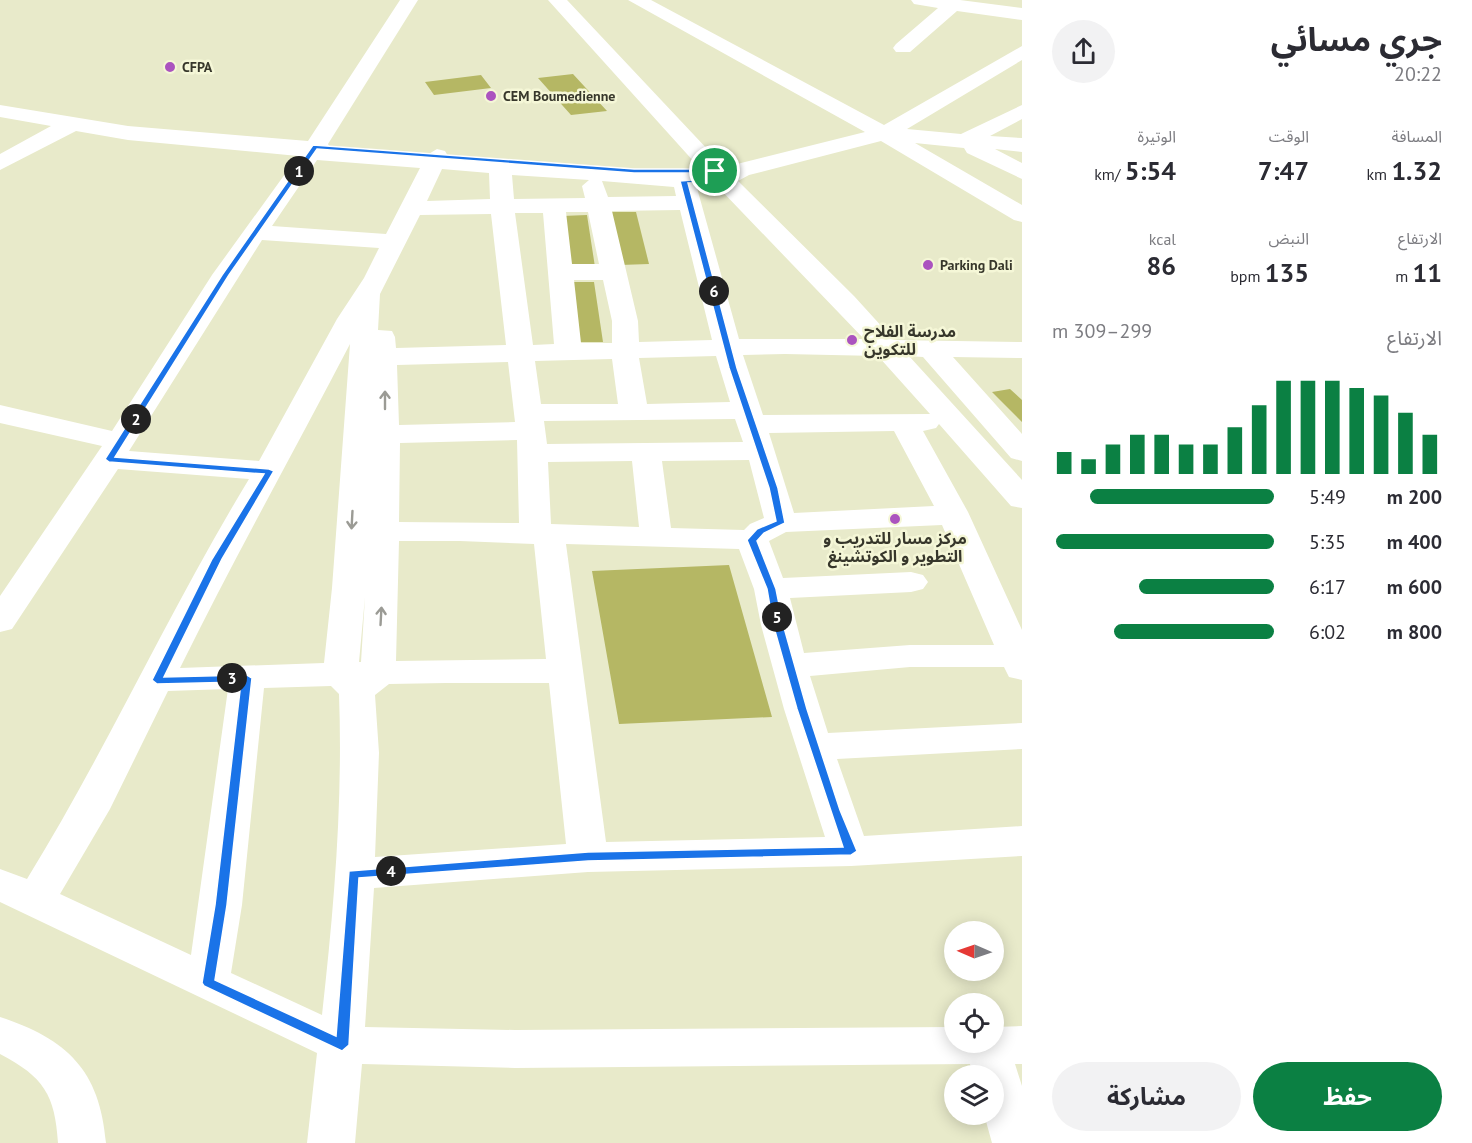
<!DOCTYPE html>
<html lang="ar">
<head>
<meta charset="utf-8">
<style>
	body { margin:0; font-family:"PT Sans","Noto Sans Arabic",sans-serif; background:#f2f2f3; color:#2b2b33; direction:rtl; height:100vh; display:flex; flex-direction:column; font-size:22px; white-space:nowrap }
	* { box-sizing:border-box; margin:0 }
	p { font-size:20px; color:#7c7c81 }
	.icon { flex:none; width:33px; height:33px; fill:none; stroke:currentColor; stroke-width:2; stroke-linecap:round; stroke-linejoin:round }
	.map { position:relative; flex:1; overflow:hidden; direction:ltr }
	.side { display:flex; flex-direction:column; background:#fff; width:450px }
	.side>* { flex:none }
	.needle { width:39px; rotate:272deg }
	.buttons { position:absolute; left:944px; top:921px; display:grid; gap:12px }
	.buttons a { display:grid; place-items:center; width:60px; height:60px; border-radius:50%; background:#fff; box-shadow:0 3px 15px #0003; font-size:30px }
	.pin { position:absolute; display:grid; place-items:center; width:51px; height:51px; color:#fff; margin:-26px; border:3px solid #fff; border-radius:50%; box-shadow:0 2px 6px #0007 }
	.km { position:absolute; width:30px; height:30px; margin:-15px; border-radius:50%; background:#222; color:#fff; font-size:16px; line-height:30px; text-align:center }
	.round { display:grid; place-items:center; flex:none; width:63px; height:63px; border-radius:32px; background:#f2f2f3 }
	.head { display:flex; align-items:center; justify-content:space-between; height:102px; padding:0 30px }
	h1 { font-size:33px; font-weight:700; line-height:45px }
	.figures { display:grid; grid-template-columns:repeat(3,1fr); gap:9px; height:102px; padding:6px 30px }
	.figures div { display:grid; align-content:center }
	.figures b { font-size:26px; font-weight:700 }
	.figures small { font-size:16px; font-weight:400 }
	.figures p { font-size:16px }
	.chart { height:168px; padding:12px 30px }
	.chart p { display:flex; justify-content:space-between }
	.chart svg { width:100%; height:108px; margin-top:6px; stroke:#0b8043; stroke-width:6 }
	.button { display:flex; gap:12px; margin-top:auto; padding:12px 30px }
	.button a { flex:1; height:69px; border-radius:36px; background:#0b8043; color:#fff; font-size:24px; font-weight:700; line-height:69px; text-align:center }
	.button a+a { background:#f2f2f3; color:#2b2b33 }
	ul { padding:0 30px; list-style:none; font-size:20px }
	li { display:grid; grid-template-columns:96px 72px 1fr; align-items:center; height:45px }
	li i { height:15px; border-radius:8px; background:#0b8043 }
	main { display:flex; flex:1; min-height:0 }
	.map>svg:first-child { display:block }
	.building { fill:#b5b764 }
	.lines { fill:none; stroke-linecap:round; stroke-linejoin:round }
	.minor { fill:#fff; fill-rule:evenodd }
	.highway { fill:#fff; fill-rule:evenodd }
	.oneway { stroke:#9b9b95 }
	.route { fill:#1a73e8; stroke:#fff; stroke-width:1.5; fill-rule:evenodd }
	.poi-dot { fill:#ab53bf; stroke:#f5f7d7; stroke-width:2 }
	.labels { text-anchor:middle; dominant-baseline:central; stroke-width:5; stroke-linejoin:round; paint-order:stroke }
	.far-poi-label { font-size:14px; font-weight:bold; fill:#37372b; stroke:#f5f7d7; text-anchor:start }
	.poi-label { font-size:16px; font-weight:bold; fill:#37372b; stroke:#f5f7d7; text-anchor:start }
</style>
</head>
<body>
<main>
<section class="side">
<div class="head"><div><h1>جري مسائي</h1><p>20:22</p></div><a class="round"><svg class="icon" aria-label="share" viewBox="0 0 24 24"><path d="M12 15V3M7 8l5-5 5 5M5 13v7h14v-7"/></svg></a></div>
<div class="figures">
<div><p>المسافة</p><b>1.32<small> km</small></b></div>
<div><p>الوقت</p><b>7:47</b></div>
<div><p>الوتيرة</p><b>5:54<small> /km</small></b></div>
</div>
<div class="figures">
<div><p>الارتفاع</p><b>11<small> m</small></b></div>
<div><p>النبض</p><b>135<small> bpm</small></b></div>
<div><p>kcal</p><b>86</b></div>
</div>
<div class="chart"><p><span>الارتفاع</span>299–309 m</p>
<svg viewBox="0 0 160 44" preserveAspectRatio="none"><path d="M5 44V35M15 44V38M25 44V32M35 44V28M45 44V28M55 44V32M65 44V32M75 44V25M85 44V16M95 44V6M105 44V6M115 44V6M125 44V9M135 44V12M145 44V19M155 44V28"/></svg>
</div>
<ul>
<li><b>200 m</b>5:49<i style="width:83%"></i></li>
<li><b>400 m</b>5:35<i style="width:98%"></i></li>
<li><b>600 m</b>6:17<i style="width:61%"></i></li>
<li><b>800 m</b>6:02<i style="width:72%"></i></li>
</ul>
<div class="button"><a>حفظ</a><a>مشاركة</a></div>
</section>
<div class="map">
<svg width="1022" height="1143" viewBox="0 0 1022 1143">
	<rect width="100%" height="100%" fill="#e8eaca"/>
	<path class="building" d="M 573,74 L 607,111 L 571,115 L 538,78 Z
		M 481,75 L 491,88 L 434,95 L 425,82 Z
		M 608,212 L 636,212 L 649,264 L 620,265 Z
		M 587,215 L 595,267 L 568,268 L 562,216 Z
		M 568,282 L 594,282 L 603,342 L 575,342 Z
		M 1010,389 L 1022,400 L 1022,422 L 992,392 Z
		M 729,565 L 772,717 L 619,724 L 592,571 Z"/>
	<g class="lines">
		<path class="minor" d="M 400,0 L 418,0 L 328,144 L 330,148 L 427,155 L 437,149 L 445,151 L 448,156 L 705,174 L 548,0 L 567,0 L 726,169 L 733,165 L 865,132 L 628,0 L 651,0 L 884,125 L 1022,46 L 1022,60 L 907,129 L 961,134 L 1022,105 L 1022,119 L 990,136 L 1022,138 L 1022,152 L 995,149 L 1022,163 L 1022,179 L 967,153 L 964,148 L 915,143 L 1022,205 L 1022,222 L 1014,220 L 881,141 L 749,175 L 738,181 L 854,296 L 894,340 L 1022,342 L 1022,358 L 953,357 L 1022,434 L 1022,461 L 1011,458 L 923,357 L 909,356 L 1022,480 L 1022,508 L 1011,506 L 939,424 L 936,428 L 923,431 L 968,512 L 1022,630 L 1022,680 L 1009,677 L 1004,667 L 910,667 L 810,676 L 828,733 L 1022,723 L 1022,749 L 837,759 L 864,836 L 1022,826 L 1022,856 L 851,866 L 588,872 L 374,888 L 365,1027 L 515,1030 L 954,1027 L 954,1042 L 993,1042 L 993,1027 L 1022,1026 L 1022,1064 L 1015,1064 L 1022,1086 L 1022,1143 L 992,1143 L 984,1114 L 993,1114 L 993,1076 L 973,1076 L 970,1064 L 515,1068 L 362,1064 L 355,1143 L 307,1143 L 317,1053 L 0,902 L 0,869 L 27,879 C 107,749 170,609 249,479 L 118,469 L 12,629 L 0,632 L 0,596 L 102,446 L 0,423 L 0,405 L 112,431 L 212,275 L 298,156 L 128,140 L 76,131 L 0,170 L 0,154 L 51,126 L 0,117 L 0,105 L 128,126 L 308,141 ZM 317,160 L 420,168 L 386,234 L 272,226 ZM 442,169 L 489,173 L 490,199 L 427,201 ZM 512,175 L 589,180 L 582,186 L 585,198 L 514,199 ZM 602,181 L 674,187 L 676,196 L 608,197 ZM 718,187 L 864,339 L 739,339 L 697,188 ZM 680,210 L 712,340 L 639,342 L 638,321 L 612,211 ZM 566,212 L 588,212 L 599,264 L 572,264 ZM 515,213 L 543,213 L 554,344 L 533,345 ZM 491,214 L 506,345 L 396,348 L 395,337 L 392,331 L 378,330 L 380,294 L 420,215 ZM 262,240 L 379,248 L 364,278 L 337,319 L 259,461 L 129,451 ZM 574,280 L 603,280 L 612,321 L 612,343 L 581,343 ZM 350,344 L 332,588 L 324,663 L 180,668 C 234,558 294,452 350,344 ZM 785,354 L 878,356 L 930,414 L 763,415 L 743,355 ZM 716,356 L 730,402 L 647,404 L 639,358 ZM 612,359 L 618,404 L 541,404 L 535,361 ZM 508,362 L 515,422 L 399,425 L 397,365 ZM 735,419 L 743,442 L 547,444 L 544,421 ZM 894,431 L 934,506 L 794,513 L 769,433 ZM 517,440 L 519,523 L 399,522 L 400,443 ZM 749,460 L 764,518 L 750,524 L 744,530 L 671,528 L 662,461 ZM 632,461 L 639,527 L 551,524 L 548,462 ZM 942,525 L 994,645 L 910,645 L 804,653 L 790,598 L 911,592 L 923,589 L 928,582 L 923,575 L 911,572 L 783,578 L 769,541 L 786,532 ZM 399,541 L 460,541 L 534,544 L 546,659 L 396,661 ZM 566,544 L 739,549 L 754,589 L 761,625 L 784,709 L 825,837 L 606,842 ZM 365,597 L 361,662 L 359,662 ZM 446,683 L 549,683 L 566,844 L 375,857 L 379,753 L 375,695 L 389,684 ZM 331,686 L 339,694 C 343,802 334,908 322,1015 L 231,973 L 242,905 L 264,688 ZM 228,689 L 191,955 L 60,894 L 110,809 L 168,691 Z
			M 911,0 L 960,0 L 1022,8 L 1022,20 L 957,11 L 910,52 L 896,52 L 893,48 L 896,44 L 938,8 L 914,4 Z"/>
		<path class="highway" d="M 0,1017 C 67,1039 100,1070 106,1143 L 58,1143 C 55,1095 44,1077 0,1054 Z"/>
	</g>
	<defs><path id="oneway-shaft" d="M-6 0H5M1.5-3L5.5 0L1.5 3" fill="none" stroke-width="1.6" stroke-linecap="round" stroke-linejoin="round" transform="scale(1.5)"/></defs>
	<g class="oneway">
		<use href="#oneway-shaft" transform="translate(385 400) rotate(-90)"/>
		<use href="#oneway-shaft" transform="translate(352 520) rotate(93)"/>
		<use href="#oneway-shaft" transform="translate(381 616) rotate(-87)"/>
	</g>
	<path class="route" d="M 313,145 L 634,169 L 715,169 L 726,178 L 724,182 L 688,183 L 737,368 L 778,488 L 785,523 L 764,533 L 757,541 L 776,589 L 783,624 L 807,709 L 840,810 L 857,851 L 851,855 L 588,861 L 359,878 L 349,1045 L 342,1051 L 204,986 L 202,983 L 215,905 L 241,682 L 157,684 L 152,680 L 212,559 L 264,474 L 109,462 L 105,459 L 222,275 ZM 317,149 L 634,173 L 713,173 L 718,178 L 680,181 L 729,368 L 769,488 L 776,521 L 757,529 L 747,540 L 767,589 L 773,624 L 797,709 L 843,847 L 588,852 L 349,871 L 336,1036 L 215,980 L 227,905 L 252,678 L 247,675 L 164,677 L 222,559 L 274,471 L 269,469 L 115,457 L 229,275 Z"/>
	<g class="poi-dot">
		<circle cx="170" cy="67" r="6"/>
		<circle cx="491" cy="96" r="6"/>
		<circle cx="928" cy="265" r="6"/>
		<circle cx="852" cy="340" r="6"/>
		<circle cx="895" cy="519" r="6"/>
	</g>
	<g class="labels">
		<g class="far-poi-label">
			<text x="182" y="67">CFPA</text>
			<text x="503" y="96">CEM Boumedienne</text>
			<text x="940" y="265">Parking Dali</text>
		</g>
		<g class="poi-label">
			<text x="864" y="331">مدرسة الفلاح<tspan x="864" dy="18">للتكوين</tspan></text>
			<text x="895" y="538" text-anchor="middle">مركز مسار للتدريب و<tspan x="895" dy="18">التطوير و الكوتشينغ</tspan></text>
		</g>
	</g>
</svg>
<div class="buttons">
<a><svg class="needle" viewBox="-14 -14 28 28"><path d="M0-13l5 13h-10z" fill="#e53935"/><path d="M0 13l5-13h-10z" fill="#7c7c81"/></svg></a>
<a><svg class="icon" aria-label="locate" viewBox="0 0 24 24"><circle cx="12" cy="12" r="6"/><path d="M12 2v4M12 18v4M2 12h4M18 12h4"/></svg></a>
<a><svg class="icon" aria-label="layers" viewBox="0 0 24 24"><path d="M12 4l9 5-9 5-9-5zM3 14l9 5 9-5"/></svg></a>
</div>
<div class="pin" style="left:715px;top:171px;background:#1e9e55"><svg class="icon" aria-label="arrive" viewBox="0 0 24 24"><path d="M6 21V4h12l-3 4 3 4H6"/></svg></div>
<b class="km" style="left:299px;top:171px">1</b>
<b class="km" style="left:136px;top:419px">2</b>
<b class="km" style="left:232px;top:678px">3</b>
<b class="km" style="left:391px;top:871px">4</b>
<b class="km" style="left:777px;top:617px">5</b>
<b class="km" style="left:714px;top:291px">6</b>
</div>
</main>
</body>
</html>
